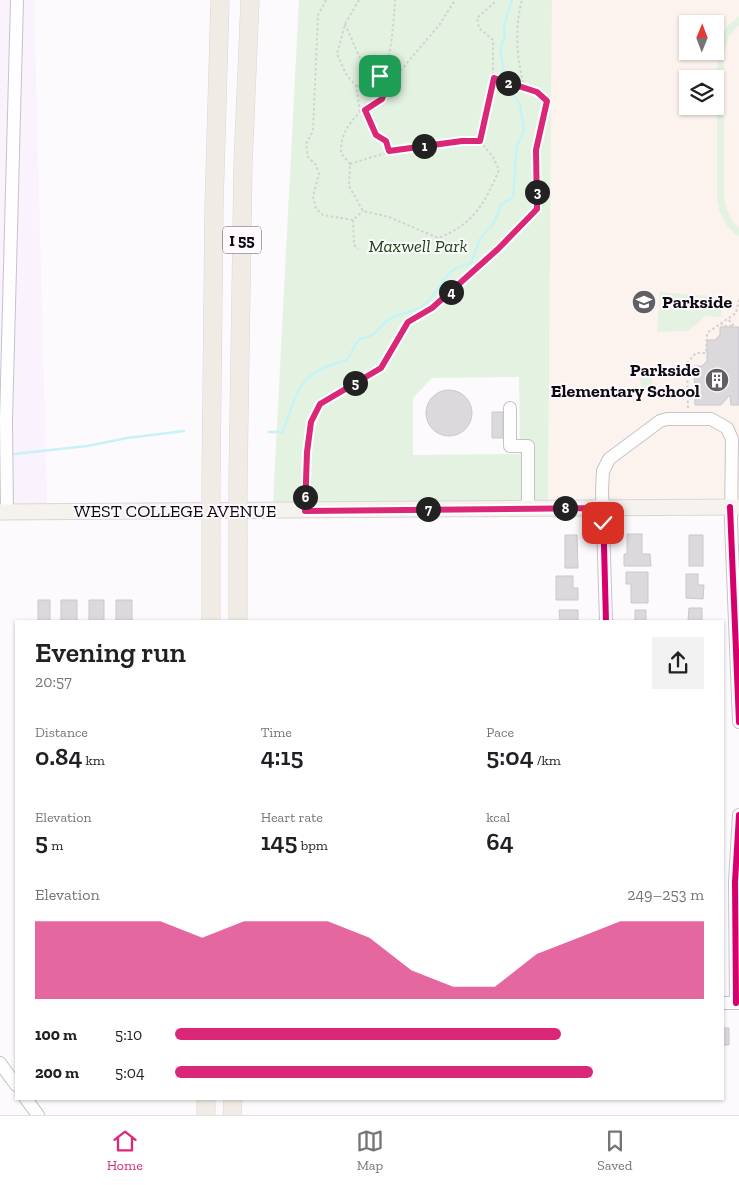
<!DOCTYPE html>
<html lang="en">
<head>
<meta charset="utf-8">
<style>
	body { margin:0; font-family:"Zilla Slab",serif; background:#f2f2f2; color:#202124; height:100vh; display:flex; flex-direction:column; font-size:19px; white-space:nowrap }
	* { box-sizing:border-box; margin:0 }
	p { font-size:16px; color:#757577 }
	.icon { flex:none; width:28px; height:28px; fill:none; stroke:currentColor; stroke-width:2; stroke-linecap:round; stroke-linejoin:round }
	.map { position:relative; flex:1; overflow:hidden }
	.sheet { position:absolute; left:15px; top:620px; width:709px; height:480px; display:flex; flex-direction:column; background:#fff; border-radius:0px; box-shadow:0 1px 4px #0004 }
	.sheet>* { flex:none }
	.needle { width:32px; rotate:1deg }
	.controls { position:absolute; left:679px; top:15px; display:grid; gap:10px }
	.controls a { display:grid; place-items:center; width:45px; height:45px; border-radius:0px; background:#fff; box-shadow:0 1px 4px #0004; font-size:25px }
	.pin { position:absolute; display:grid; place-items:center; width:42px; height:42px; color:#fff; margin:-21px; border-radius:10px; box-shadow:0 2px 8px #0006 }
	.km { position:absolute; width:25px; height:25px; margin:-12px; border-radius:50%; background:#222; color:#fff; font-size:14px; line-height:25px; text-align:center }
	.round { display:grid; place-items:center; flex:none; width:52px; height:52px; border-radius:0px; background:#f2f2f2 }
	.head { display:flex; align-items:center; justify-content:space-between; height:85px; padding:0 20px }
	h1 { font-size:28px; font-weight:600; line-height:38px }
	.stats { display:grid; grid-template-columns:repeat(3,1fr); gap:8px; height:85px; padding:5px 20px }
	.stats div { display:grid; align-content:center }
	.stats b { font-size:25px; font-weight:600 }
	.stats small { font-size:14px; font-weight:400 }
	.stats p { font-size:14px }
	.chart { height:140px; padding:10px 20px }
	.chart p { display:flex; justify-content:space-between }
	.chart svg { width:100%; height:90px; margin-top:5px; fill:#db2777; opacity:.7 }
	ul { padding:0 20px; list-style:none; font-size:16px }
	li { display:grid; grid-template-columns:80px 60px 1fr; align-items:center; height:38px }
	li i { height:12px; border-radius:6px; background:#db2777 }
	.menu { display:flex; justify-content:space-around; align-items:center; height:70px; border-top:1px solid #e0e0e0; background:#fff; font-size:14px; color:#757577 }
	.menu a { display:grid; justify-items:center; gap:2px }
	.menu .current { color:#db2777 }
	.map>svg:first-child { display:block }
	.built { fill:#faf2fd }
	.education { fill:#fdf3ee; fill-rule:evenodd }
	.green { fill:#e4f2e1; fill-rule:evenodd }
	.lines { fill:none; stroke-linecap:round; stroke-linejoin:round }
	.stream { stroke:#c6f3f6; stroke-width:2.5 }
	.building { fill:#dcd9dd; stroke:#cbc8cc }
	.minor-casing { stroke:#c6c3c7; stroke-width:14 }
	.major-casing { stroke:#d8d6d8; stroke-width:17 }
	.highway-casing { stroke:#d8d6d8; stroke-width:19 }
	.path { stroke:#d2d2d2; stroke-width:2; stroke-dasharray:2.5 2.5; stroke-linecap:butt }
	.minor { stroke:#fffeff; stroke-width:12 }
	.major { stroke:#f6f3ef; stroke-width:15 }
	.highway { stroke:#f0ece5; stroke-width:18 }
	.highway-bridge-casing { stroke:#d8d6d8; stroke-width:19; stroke-linecap:butt }
	.highway-bridge { stroke:#f0ece5; stroke-width:18 }
	.cycleway-casing { stroke:#fdf9fe; stroke-width:9 }
	.cycleway { stroke:#d6006c; stroke-width:6 }
	.route-casing { stroke:#fff; stroke-width:10 }
	.route { stroke:#db2777; stroke-width:6 }
	.labels { text-anchor:middle; dominant-baseline:central; stroke-width:4; stroke-linejoin:round; paint-order:stroke }
	.shield { fill:#fdf9fe; stroke:#565257; stroke-width:1 }
	.shield-label { font-size:16px; font-weight:bold; fill:#0e0b10 }
	.park-label { font-size:18px; font-style:italic; fill:#1e4711; stroke:#fdf9fe }
	.poi-label { font-size:18px; font-weight:bold; fill:#0e0b10; stroke:#fdf9fe; text-anchor:start }
	.street-label { font-size:18px; fill:#0e0b10; stroke:#fdf9fe }
</style>
</head>
<body>
<div class="map">
<svg width="739" height="1115" viewBox="0 0 739 1115">
	<rect width="100%" height="100%" fill="#fcfafd"/>
	<path class="built" d="M 0,0 L 34,0 L 47,504 L 0,504 Z"/>
	<path class="education" d="M 552,0 L 739,0 L 739,498 L 548,501 ZM 688,24 L 715,24 L 715,51 L 688,51 ZM 688,79 L 715,79 L 715,106 L 688,106 Z"/>
	<path class="green" d="M 299,0 L 552,0 L 548,501 L 273,503 ZM 519,377 L 520,454 L 413,455 L 413,398 L 432,378 Z
		M 739,16 L 739,25 L 728,37 L 724,53 L 724,194 C 725,208 729,218 739,228 L 739,237 C 726,227 719,216 717,199 L 717,47 L 727,26 Z
		M 660,292 L 723,297 L 721,317 L 706,316 L 688,331 L 657,332 Z
		M 651,368 L 653,392 L 641,393 L 640,371 L 642,369 Z"/>
	<g class="lines">
		<path class="stream" d="M 269,432 L 283,432 C 298,389 299,372 347,360 L 359,339 C 377,336 375,331 387,321 C 397,312 409,314 419,308 C 433,301 439,283 450,273 C 456,267 463,266 471,263 L 480,239 L 493,224 L 502,204 L 513,197 L 517,145 L 524,132 L 520,104 L 509,88 L 504,73 L 500,48 L 505,37 C 501,27 509,13 512,0
			M 14,454 L 87,446 L 127,438 L 184,431"/>
	</g>
	<path class="building" d="M 720,327 L 739,327 L 739,405 L 731,405 L 730,395 L 721,405 L 695,405 L 694,366 L 702,366 L 707,361 L 707,340 L 715,340 L 720,335 Z
		M426 413a23 23 0 1 1 46 0a23 23 0 1 1-46 0Z
		M 492,412 L 503,412 L 503,438 L 492,438 Z
		M 627,534 L 642,534 L 642,554 L 650,554 L 651,566 L 624,566 L 624,554 L 627,554 Z
		M 565,535 L 577,535 L 578,568 L 565,568 Z
		M 689,535 L 703,535 L 703,566 L 689,566 Z
		M 626,572 L 648,572 L 648,603 L 631,603 L 631,584 L 626,584 Z
		M 686,574 L 698,574 L 698,585 L 704,585 L 703,599 L 686,598 Z
		M 556,576 L 573,576 L 573,588 L 578,588 L 578,600 L 556,600 Z
		M 38,600 L 50,600 L 50,621 L 38,621 Z
		M 61,600 L 77,600 L 77,621 L 61,621 Z
		M 89,600 L 104,600 L 104,621 L 89,621 Z
		M 116,600 L 132,600 L 132,621 L 116,621 Z
		M 689,608 L 702,608 L 702,621 L 688,621 Z
		M 559,610 L 578,610 L 578,621 L 560,621 Z
		M 635,610 L 646,610 L 646,621 L 627,621 L 635,621 Z
		M 722,1028 L 729,1028 L 729,1045 L 722,1045 Z"/>
	<g class="lines">
		<g class="minor-casing">
			<path id="minor" d="M 510,408 L 510,446 L 528,446 L 528,508
				M 7,512 L 6,420 L 17,0
				M 606,621 L 602,490 L 603,471 L 609,459 L 660,421 L 667,419 L 711,419 L 727,428 L 732,439 L 731,522 L 739,722
				M 722,1003 L 739,1003
				M 736,1003 L 735,882 L 739,815
				M 0,1063 L 16,1085
				M 26,1099 L 38,1115"/>
		</g>
		<g class="major-casing">
			<path id="major" d="M 0,512 L 739,507"/>
		</g>
		<g class="highway-casing">
			<path id="highway" d="M 211,479 L 214,207 L 220,0
				M 238,480 L 243,165 L 250,0
				M 211,544 L 211,621
				M 238,621 L 238,542
				M 206,1115 L 206,1099
				M 232,1115 L 233,1099"/>
		</g>
		<path class="path" d="M 326,0 L 318,15 L 313,131 L 306,144 L 308,157 L 316,165 L 319,174 L 313,196 L 316,209 L 323,215 L 353,220 L 363,211
			M 359,0 L 345,24 L 337,54 L 346,74 L 356,86 L 360,112 C 374,107 381,102 386,88
			M 345,24 L 371,83
			M 494,78 L 525,90
			M 375,82 L 386,88 L 440,24 L 455,0
			M 356,86 C 393,96 393,22 395,0
			M 365,110 L 376,135 L 386,141 L 389,151
			M 480,141 C 436,141 392,150 350,164 L 349,186 L 363,211 L 389,217 L 438,238 C 473,225 485,203 499,170 L 493,157 L 480,141 L 493,78 L 493,40 L 479,28 L 477,18 L 494,3 L 493,0
			M 350,164 L 341,153 C 341,134 347,126 360,112
			M 353,220 L 354,245 L 358,249
			M 721,323 L 723,326 L 734,326 L 728,319
			M 688,408 L 687,363 L 696,353 L 706,353 L 707,333 L 736,313 L 739,300
			M 305,498 L 307,452 L 311,422 L 320,404 L 381,368 L 408,323 L 433,308 L 498,249 L 537,209 L 536,150 L 547,101 L 537,92 L 525,90 C 517,61 514,29 522,0"/>
		<use href="#minor" class="minor"/>
		<use href="#major" class="major"/>
		<use href="#highway" class="highway"/>
		<g class="highway-bridge-casing">
			<path id="highway-bridge" d="M 238,542 L 238,480
				M 211,544 L 211,479"/>
		</g>
		<use href="#highway-bridge" class="highway-bridge"/>
		<g class="cycleway-casing">
			<path id="cycleway" d="M 730,507 L 739,722
				M 603,508 L 606,621
				M 736,1003 L 735,882 L 739,815"/>
		</g>
		<use href="#cycleway" class="cycleway"/>
	</g>
	<g class="lines">
		<g class="route-casing">
			<path id="route" d="M 380,76 L 376,82 L 386,88 L 382,99 L 365,110 L 376,135 L 386,141 L 389,151 L 462,141 L 480,141 L 494,78 L 537,92 L 547,101 L 536,150 L 537,209 L 498,249 L 432,308 L 408,322 L 381,368 L 320,404 L 311,422 L 307,452 L 305,511 L 603,508 L 603,523"/>
		</g>
		<use href="#route" class="route"/>
	</g>
	<defs>
		<g id="school-disc" transform="scale(1.25)"><circle r="9.5" fill="#615f63" stroke="#fdf9fe"/><path d="M0-5L7-2L0 1L-7-2ZM-4 1L0 2.5L4 1V4Q0 6-4 4Z" fill="#fff"/></g>
		<g id="building-disc" transform="scale(1.25)"><circle r="9.5" fill="#615f63" stroke="#fdf9fe"/><path d="M-4-6H4V6H1V3H-1V6H-4ZM-2.5-4.3h1.7v1.8h-1.7ZM.8-4.3h1.7v1.8H.8ZM-2.5-1h1.7V.8h-1.7ZM.8-1h1.7V.8H.8Z" fill="#fff"/></g>
	</defs>
	<g fill-rule="evenodd">
		<use href="#school-disc" x="644" y="302"/>
		<use href="#building-disc" x="717" y="380"/>
	</g>
	<g class="labels">
		<rect class="shield" x="223" y="226.5" width="38" height="27" rx="4"/>
		<g class="shield-label">
			<text x="242" y="240">I 55</text>
		</g>
		<g class="park-label">
			<text x="418" y="246">Maxwell Park</text>
		</g>
		<g class="poi-label">
			<text x="662" y="302">Parkside</text>
			<text x="700" y="370" text-anchor="end">Parkside<tspan x="700" dy="21">Elementary School</tspan></text>
		</g>
		<g class="street-label">
			<text x="175" y="511">WEST COLLEGE AVENUE</text>
		</g>
	</g>
</svg>
<div class="controls">
<a><svg class="needle" viewBox="-14 -14 28 28"><path d="M0-13l5 13h-10z" fill="#e53935"/><path d="M0 13l5-13h-10z" fill="#757577"/></svg></a>
<a><svg class="icon" aria-label="layers" viewBox="0 0 24 24"><path d="M12 4l9 5-9 5-9-5zM3 14l9 5 9-5"/></svg></a>
</div>
<div class="pin" style="left:380px;top:76px;background:#1e9e55"><svg class="icon" aria-label="arrive" viewBox="0 0 24 24"><path d="M6 21V4h12l-3 4 3 4H6"/></svg></div>
<div class="pin" style="left:603px;top:523px;background:#d93025"><svg class="icon" aria-label="check" viewBox="0 0 24 24"><path d="M5 12l5 5 9-10"/></svg></div>
<b class="km" style="left:424px;top:146px">1</b>
<b class="km" style="left:508px;top:83px">2</b>
<b class="km" style="left:537px;top:192px">3</b>
<b class="km" style="left:451px;top:292px">4</b>
<b class="km" style="left:355px;top:383px">5</b>
<b class="km" style="left:305px;top:497px">6</b>
<b class="km" style="left:428px;top:509px">7</b>
<b class="km" style="left:565px;top:508px">8</b>
<section class="sheet">
<div class="head"><div><h1>Evening run</h1><p>20:57</p></div><a class="round"><svg class="icon" aria-label="share" viewBox="0 0 24 24"><path d="M12 15V3M7 8l5-5 5 5M5 13v7h14v-7"/></svg></a></div>
<div class="stats">
<div><p>Distance</p><b>0.84<small> km</small></b></div>
<div><p>Time</p><b>4:15</b></div>
<div><p>Pace</p><b>5:04<small> /km</small></b></div>
</div>
<div class="stats">
<div><p>Elevation</p><b>5<small> m</small></b></div>
<div><p>Heart rate</p><b>145<small> bpm</small></b></div>
<div><p>kcal</p><b>64</b></div>
</div>
<div class="chart"><p><span>Elevation</span>249–253 m</p>
<svg viewBox="0 0 160 44" preserveAspectRatio="none"><path d="M0 44V6L10 6L20 6L30 6L40 14L50 6L60 6L70 6L80 14L90 30L100 38L110 38L120 22L130 14L140 6L150 6L160 6V44z"/></svg>
</div>
<ul>
<li><b>100 m</b>5:10<i style="width:73%"></i></li>
<li><b>200 m</b>5:04<i style="width:79%"></i></li>
</ul>
</section>
</div>
<nav class="menu">
<a class="current"><svg class="icon" aria-label="home" viewBox="0 0 24 24"><path d="M3 11l9-7 9 7M6 9v11h12V9"/></svg>Home</a>
<a><svg class="icon" aria-label="map" viewBox="0 0 24 24"><path d="M3 6l6-2 6 2 6-2v14l-6 2-6-2-6 2zM9 4v14M15 6v14"/></svg>Map</a>
<a><svg class="icon" aria-label="saved" viewBox="0 0 24 24"><path d="M7 4h10v16l-5-4-5 4z"/></svg>Saved</a>
</nav>
</body>
</html>
